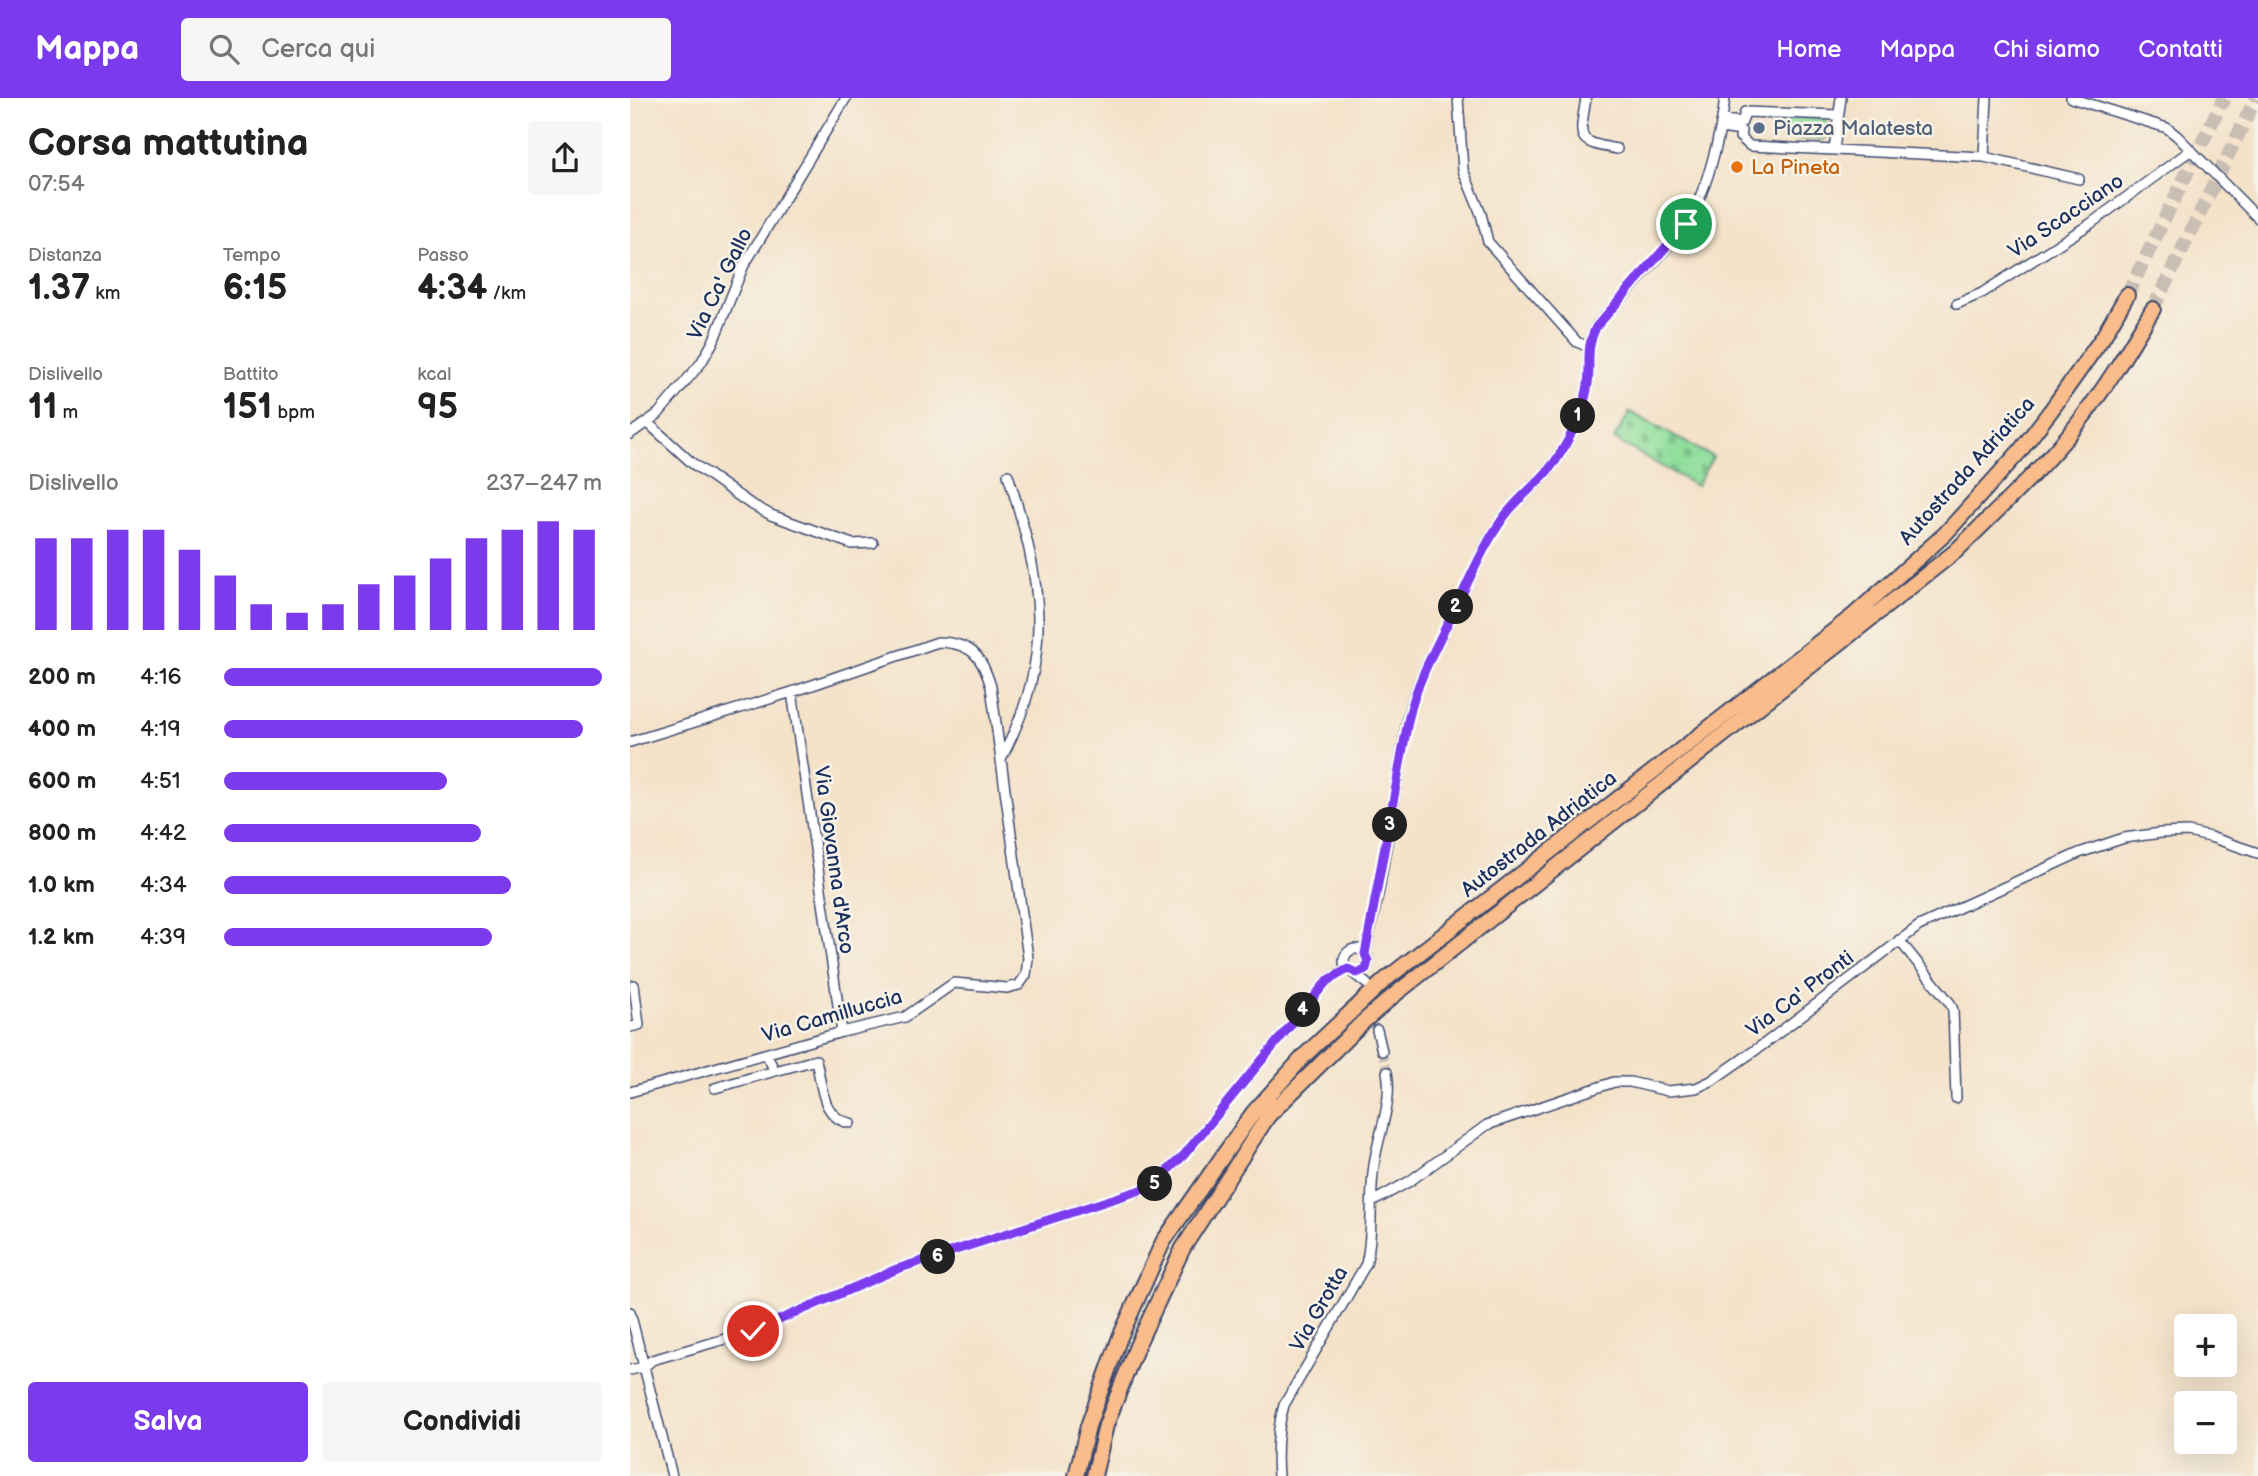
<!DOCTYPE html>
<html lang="it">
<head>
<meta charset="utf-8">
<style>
	body { margin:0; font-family:"Balsamiq Sans",sans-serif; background:#f6f6f6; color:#222; height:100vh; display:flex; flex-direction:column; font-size:26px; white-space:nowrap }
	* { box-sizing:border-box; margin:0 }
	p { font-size:23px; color:#767676 }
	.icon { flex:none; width:38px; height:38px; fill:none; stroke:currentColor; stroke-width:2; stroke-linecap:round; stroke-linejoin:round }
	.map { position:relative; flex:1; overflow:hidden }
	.side { display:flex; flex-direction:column; background:#fff; width:630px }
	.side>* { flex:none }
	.controls { position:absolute; left:1544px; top:1216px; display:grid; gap:14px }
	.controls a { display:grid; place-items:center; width:63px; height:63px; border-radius:7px; background:#fff; box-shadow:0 7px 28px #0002; font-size:35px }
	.pin { position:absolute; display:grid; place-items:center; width:60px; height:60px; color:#fff; margin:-30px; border:4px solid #fff; border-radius:50%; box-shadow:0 2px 7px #0007 }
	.km { position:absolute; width:35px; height:35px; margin:-18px; border-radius:50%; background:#222; color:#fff; font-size:19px; line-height:35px; text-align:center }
	.round { display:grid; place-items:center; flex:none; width:74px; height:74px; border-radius:7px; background:#f6f6f6 }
	.headline { display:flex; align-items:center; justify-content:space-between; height:119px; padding:0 28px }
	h1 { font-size:38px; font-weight:700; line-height:52px }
	.stats { display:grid; grid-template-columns:repeat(3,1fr); gap:10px; height:119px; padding:7px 28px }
	.stats div { display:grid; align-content:center }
	.stats b { font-size:35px; font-weight:700 }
	.stats small { font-size:19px; font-weight:400 }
	.stats p { font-size:19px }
	.chart { height:196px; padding:14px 28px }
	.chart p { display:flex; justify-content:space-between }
	.chart svg { width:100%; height:126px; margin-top:7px; stroke:#7c3aed; stroke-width:6 }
	.action { display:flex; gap:14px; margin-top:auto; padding:14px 28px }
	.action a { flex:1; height:80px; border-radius:7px; background:#7c3aed; color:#fff; font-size:28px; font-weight:700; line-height:80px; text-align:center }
	.action a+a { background:#f6f6f6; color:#222 }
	ul { padding:0 28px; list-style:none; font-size:23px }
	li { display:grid; grid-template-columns:112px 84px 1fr; align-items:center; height:52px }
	li i { height:18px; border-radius:9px; background:#7c3aed }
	header { display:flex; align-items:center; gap:42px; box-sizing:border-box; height:98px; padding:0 35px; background:#7c3aed; color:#fff }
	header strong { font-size:33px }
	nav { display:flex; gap:38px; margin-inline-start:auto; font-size:24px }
	.search { width:490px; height:63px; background:#f6f6f6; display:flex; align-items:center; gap:18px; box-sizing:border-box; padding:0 24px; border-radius:7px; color:#767676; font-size:26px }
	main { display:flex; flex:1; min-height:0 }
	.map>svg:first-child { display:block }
	.cemetery { fill:url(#cemetery-stones); stroke:#56877e; stroke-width:2 }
	.park { fill:#92df9d; stroke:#56877e; stroke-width:2 }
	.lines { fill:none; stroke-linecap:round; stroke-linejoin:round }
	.minor-tunnel { stroke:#c9beb4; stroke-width:9; stroke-dasharray:9 4.5; stroke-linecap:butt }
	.highway-tunnel { stroke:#c9beb4; stroke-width:14; stroke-dasharray:14 7; stroke-linecap:butt }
	.minor-casing { stroke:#3c4a6e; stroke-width:12 }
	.highway-casing { stroke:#3c4a6e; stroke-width:18 }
	.minor { stroke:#fff; stroke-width:9 }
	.highway { stroke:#f9bc8a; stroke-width:14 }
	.route-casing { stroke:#fff; stroke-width:14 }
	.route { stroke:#7c3aed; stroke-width:9 }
	.service-dot { fill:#5c6f8a; stroke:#f7f3e8; stroke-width:2.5 }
	.food-dot { fill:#e8710a; stroke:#f7f3e8; stroke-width:2.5 }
	.labels { text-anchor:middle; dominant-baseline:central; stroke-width:5; stroke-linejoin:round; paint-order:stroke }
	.service-label { font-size:21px; fill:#4e5e75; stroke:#f7f3e8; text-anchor:start }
	.food-label { font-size:21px; fill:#c56008; stroke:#f7f3e8; text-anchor:start }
	.street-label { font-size:21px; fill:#1b2f5e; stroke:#f7f3e8 }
</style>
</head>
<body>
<header>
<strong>Mappa</strong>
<div class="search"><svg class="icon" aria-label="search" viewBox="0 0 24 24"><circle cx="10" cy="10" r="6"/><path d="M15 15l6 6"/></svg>Cerca qui</div>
<nav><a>Home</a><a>Mappa</a><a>Chi siamo</a><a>Contatti</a></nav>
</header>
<main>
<section class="side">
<div class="headline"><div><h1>Corsa mattutina</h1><p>07:54</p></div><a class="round"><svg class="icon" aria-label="share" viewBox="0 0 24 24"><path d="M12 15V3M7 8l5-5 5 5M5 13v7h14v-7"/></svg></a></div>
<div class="stats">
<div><p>Distanza</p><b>1.37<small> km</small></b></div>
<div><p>Tempo</p><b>6:15</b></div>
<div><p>Passo</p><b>4:34<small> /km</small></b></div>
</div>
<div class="stats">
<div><p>Dislivello</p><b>11<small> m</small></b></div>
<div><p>Battito</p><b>151<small> bpm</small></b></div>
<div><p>kcal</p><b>95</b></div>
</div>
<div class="chart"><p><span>Dislivello</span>237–247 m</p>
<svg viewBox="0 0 160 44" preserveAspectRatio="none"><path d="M5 44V12M15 44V12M25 44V9M35 44V9M45 44V16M55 44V25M65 44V35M75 44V38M85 44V35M95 44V28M105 44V25M115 44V19M125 44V12M135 44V9M145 44V6M155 44V9"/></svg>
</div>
<ul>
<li><b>200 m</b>4:16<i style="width:100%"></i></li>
<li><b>400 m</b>4:19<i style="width:95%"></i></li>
<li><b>600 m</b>4:51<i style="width:59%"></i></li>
<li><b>800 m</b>4:42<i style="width:68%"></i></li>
<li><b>1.0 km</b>4:34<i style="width:76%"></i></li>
<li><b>1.2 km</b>4:39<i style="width:71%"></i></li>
</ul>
<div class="action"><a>Salva</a><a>Condividi</a></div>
</section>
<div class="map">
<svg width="1628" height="1378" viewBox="0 0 1628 1378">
	<defs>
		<pattern id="cemetery-stones" width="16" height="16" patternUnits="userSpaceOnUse" patternTransform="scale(1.75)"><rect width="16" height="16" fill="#92df9d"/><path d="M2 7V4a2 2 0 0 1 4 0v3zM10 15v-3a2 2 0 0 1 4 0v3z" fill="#7dc08a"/></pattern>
	</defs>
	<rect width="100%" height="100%" fill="#f7f3e8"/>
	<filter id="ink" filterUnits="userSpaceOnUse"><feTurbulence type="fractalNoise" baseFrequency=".0143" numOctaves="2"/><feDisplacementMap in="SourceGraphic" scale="14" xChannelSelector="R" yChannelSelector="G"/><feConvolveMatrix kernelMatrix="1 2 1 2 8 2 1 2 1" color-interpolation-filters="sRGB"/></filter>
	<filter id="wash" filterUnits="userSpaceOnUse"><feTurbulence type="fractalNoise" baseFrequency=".00686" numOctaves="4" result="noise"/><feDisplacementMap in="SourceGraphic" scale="28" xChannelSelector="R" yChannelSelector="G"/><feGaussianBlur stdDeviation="1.57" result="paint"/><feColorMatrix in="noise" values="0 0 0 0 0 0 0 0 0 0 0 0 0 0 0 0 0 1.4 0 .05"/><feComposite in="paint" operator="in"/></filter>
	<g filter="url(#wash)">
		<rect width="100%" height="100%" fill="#f4e2c9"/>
		<path class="cemetery" d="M 1000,314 L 1083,359 L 1066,388 L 984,341 Z"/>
		<path class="park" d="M 1155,19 L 1192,20 L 1197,24 L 1197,38 L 1193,42 L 1154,40 L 1150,37 L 1151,23 Z"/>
	</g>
	<g filter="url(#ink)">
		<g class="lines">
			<path class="minor-tunnel" d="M 752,953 L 757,974"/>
			<path class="highway-tunnel" d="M 1497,197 L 1594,0
				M 1523,211 L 1626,0"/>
			<g class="minor-casing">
				<path id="minor" d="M 828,0 L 833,72 L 851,116 L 858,144 L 947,244 L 959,249
					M 956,0 C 950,40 944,44 987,51
					M 1441,0 L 1537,30 L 1547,38 L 1628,120
					M 1093,22 L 1112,24 L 1115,14 L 1208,17
					M 1091,30 L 1111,33 L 1110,39 L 1120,48 L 1354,59 L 1449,81
					M 1204,51 L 1211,0
					M 1354,59 L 1357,0
					M 1327,206 L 1352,195 L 1460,126 L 1561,52
					M 18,325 L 62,365 L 119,405 L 141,417 L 222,446 L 243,445
					M 0,336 L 28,316 L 71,265 L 83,244 L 113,169 L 216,0
					M 162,594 L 212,934
					M 0,644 L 162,594 L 308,544 C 342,545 352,558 361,589 L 398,860 L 396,877 L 389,887 L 377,890 L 324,885 L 275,919 L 212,934 L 0,994
					M 372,659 C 426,556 412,483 378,377
					M 1269,842 L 1320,905 L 1323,912 L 1326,1000
					M714 863a12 12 0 1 1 24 0a12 12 0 1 1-24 0Z
					M 735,856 L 749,792 L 777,623 C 787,579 811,540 831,500 C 844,473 855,443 874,419 C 893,394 916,382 933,351 C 944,332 955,308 958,286 C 961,262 955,252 966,228 C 996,195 1028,163 1055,127 C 1076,98 1091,36 1095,0
					M 723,875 L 737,886
					M 0,929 L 9,927 L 4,887
					M 747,932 L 752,953
					M 136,956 L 145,973 L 186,962 C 192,986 191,1020 220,1025
					M 85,990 L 145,973
					M 742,1104 L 780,1083 L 857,1027 L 984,984 L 1000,984 L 1038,993 L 1066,990 L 1081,983 L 1134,946 L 1289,828 L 1449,755 L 1494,740 L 1531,735 L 1558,734 L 1580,739 L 1628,755
					M 0,1214 L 42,1378
					M 0,1272 L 14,1269 L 22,1262 L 123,1233 L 267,1171 L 520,1089 L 554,1057 L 697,883 L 717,871
					M 648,1378 C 646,1353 647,1331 654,1307 L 736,1166 C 744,1133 739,1099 744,1067 C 748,1036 763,1006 757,974"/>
			</g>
			<g class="highway-casing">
				<path id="highway" d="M 446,1378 L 458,1328 L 490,1239 L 533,1144 L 623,1015 L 675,957 L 755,882 L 1224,517 L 1315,436 L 1390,353 L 1422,311 L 1473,239 L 1497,197
					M 464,1378 L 476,1327 L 507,1248 L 553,1150 L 638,1018 L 733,924 L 763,898 L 1326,453 C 1367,412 1410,373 1446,328 C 1475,291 1499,251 1523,211"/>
			</g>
			<use href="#minor" class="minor"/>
			<use href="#highway" class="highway"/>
		</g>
	</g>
	<g class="lines" filter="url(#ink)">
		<g class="route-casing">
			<path id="route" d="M 123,1233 L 267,1171 L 520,1089 L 554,1057 L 697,883 L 718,871 L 727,875 L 736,871 L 738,863 L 735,856 L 778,623 C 787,581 809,543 828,505 C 842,476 855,445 874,419 C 892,394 916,382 933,351 C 944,332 955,308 958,286 C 961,263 955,252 966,229 L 1056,126"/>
		</g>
		<use href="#route" class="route"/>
	</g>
	<circle class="service-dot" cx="1129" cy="30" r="7"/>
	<circle class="food-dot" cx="1107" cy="69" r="7"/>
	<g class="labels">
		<g class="service-label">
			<text x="1143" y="30">Piazza Malatesta</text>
		</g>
		<g class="food-label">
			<text x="1121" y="69">La Pineta</text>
		</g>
		<g class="street-label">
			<text transform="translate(1436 118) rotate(-34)">Via Scacciano</text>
			<text transform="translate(90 186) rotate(-64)">Via Ca' Gallo</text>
			<text transform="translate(1337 373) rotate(-48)">Autostrada Adriatica</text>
			<text transform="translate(909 736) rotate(-38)">Autostrada Adriatica</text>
			<text transform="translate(204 762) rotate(82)">Via Giovanna d'Arco</text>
			<text transform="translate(1170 896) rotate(-37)">Via Ca' Pronti</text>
			<text transform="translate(202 918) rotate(-16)">Via Camilluccia</text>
			<text transform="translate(689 1211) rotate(-60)">Via Grotta</text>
		</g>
	</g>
</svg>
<div class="controls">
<a>+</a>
<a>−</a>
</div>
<div class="pin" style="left:1056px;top:126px;background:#1e9e55"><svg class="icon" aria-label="arrive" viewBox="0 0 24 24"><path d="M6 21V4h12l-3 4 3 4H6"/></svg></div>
<div class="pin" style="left:123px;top:1233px;background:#d93025"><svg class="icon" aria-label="check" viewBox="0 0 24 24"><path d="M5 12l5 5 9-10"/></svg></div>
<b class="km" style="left:948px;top:318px">1</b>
<b class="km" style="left:826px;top:509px">2</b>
<b class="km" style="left:760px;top:727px">3</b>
<b class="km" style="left:673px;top:912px">4</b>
<b class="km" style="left:525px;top:1086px">5</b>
<b class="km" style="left:308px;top:1159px">6</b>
</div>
</main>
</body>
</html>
